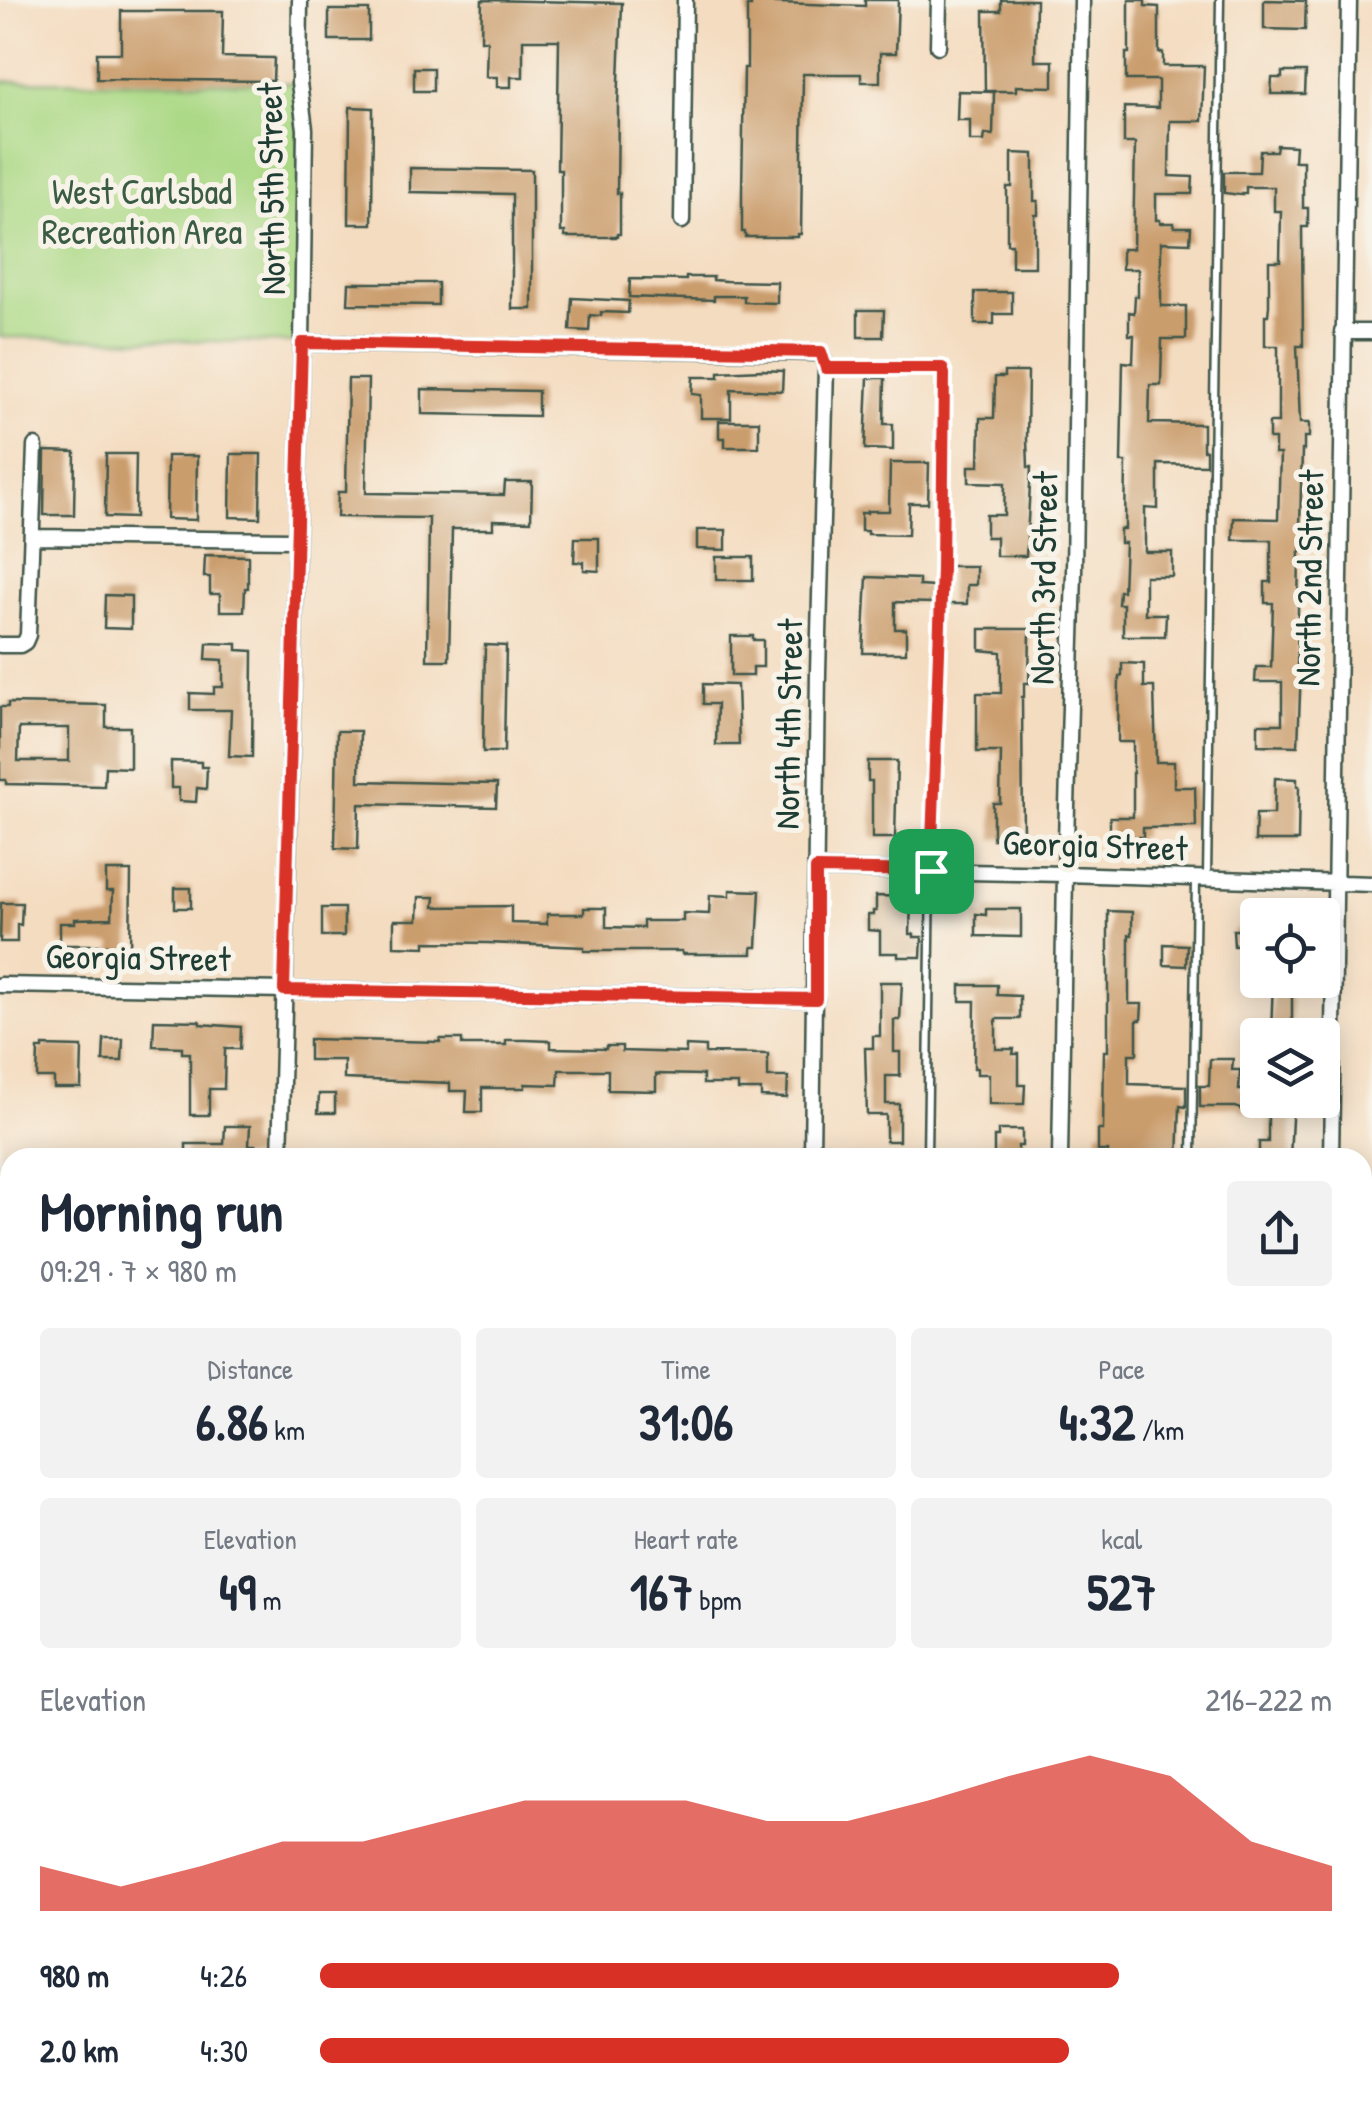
<!DOCTYPE html>
<html lang="en">
<head>
<meta charset="utf-8">
<style>
	body { margin:0; font-family:"Patrick Hand",sans-serif; background:#f2f2f3; color:#1f2937; height:100vh; display:flex; flex-direction:column; font-size:38px; white-space:nowrap }
	* { box-sizing:border-box; margin:0 }
	p { font-size:32px; color:#747a83 }
	.icon { flex:none; width:55px; height:55px; fill:none; stroke:currentColor; stroke-width:2; stroke-linecap:round; stroke-linejoin:round }
	.map { position:relative; flex:1; overflow:hidden }
	.drawer { position:absolute; left:0px; top:1148px; width:1372px; height:962px; display:flex; flex-direction:column; background:#fff; border-radius:30px 30px 0 0; box-shadow:0 5px 25px #0003 }
	.drawer>* { flex:none }
	.controls { position:absolute; left:1240px; top:898px; display:grid; gap:20px }
	.controls a { display:grid; place-items:center; width:100px; height:100px; border-radius:10px; background:#fff; box-shadow:0 5px 25px #0003; font-size:50px }
	.pin { position:absolute; display:grid; place-items:center; width:85px; height:85px; color:#fff; margin:-42px; border-radius:20px; box-shadow:0 5px 15px #0006 }
	.round { display:grid; place-items:center; flex:none; width:105px; height:105px; border-radius:10px; background:#f2f2f3 }
	.summary { display:flex; align-items:center; justify-content:space-between; height:170px; padding:0 40px }
	h1 { font-size:55px; font-weight:800; line-height:75px }
	.metrics { display:grid; grid-template-columns:repeat(3,1fr); gap:15px; height:170px; padding:10px 40px }
	.metrics div { display:grid; align-content:center; border-radius:10px; background:#f2f2f3; text-align:center }
	.metrics b { font-size:50px; font-weight:800 }
	.metrics small { font-size:28px; font-weight:400 }
	.metrics p { font-size:28px }
	.chart { height:280px; padding:20px 40px }
	.chart p { display:flex; justify-content:space-between }
	.chart svg { width:100%; height:180px; margin-top:10px; fill:#d93025; opacity:.7 }
	ul { padding:0 40px; list-style:none; font-size:32px }
	li { display:grid; grid-template-columns:160px 120px 1fr; align-items:center; height:75px }
	li i { height:25px; border-radius:12px; background:#d93025 }
	.map>svg:first-child { display:block }
	.green { fill:#acd986; stroke:#668b5d; stroke-width:2.5 }
	.lines { fill:none; stroke-linecap:round; stroke-linejoin:round }
	.stream { stroke:#41afbe; stroke-width:5 }
	.building { fill:#ca9d6d; fill-rule:evenodd }
	.lane-casing { stroke:#3f5549; stroke-width:11 }
	.street-casing { stroke:#3f5549; stroke-width:19 }
	.secondary-casing { stroke:#3f5549; stroke-width:25 }
	.path { stroke:#3f5549; stroke-width:4; stroke-dasharray:8 8; stroke-linecap:butt }
	.lane { stroke:#fff; stroke-width:6 }
	.street { stroke:#fff; stroke-width:14 }
	.secondary { stroke:#fff; stroke-width:20 }
	.route-casing { stroke:#fff; stroke-width:20 }
	.route { stroke:#d93025; stroke-width:12 }
	.labels { text-anchor:middle; dominant-baseline:central; stroke-width:10; stroke-linejoin:round; paint-order:stroke }
	.street-label { font-size:35px; fill:#1f3d34; stroke:#f7f3e8 }
	.park-label { font-size:35px; fill:#3b5c44; stroke:#f7f3e8 }
</style>
</head>
<body>
<div class="map">
<svg width="1372" height="2108" viewBox="0 0 1372 2108">
	<rect width="100%" height="100%" fill="#f7f3e8"/>
	<filter id="ink" filterUnits="userSpaceOnUse"><feTurbulence type="fractalNoise" baseFrequency=".01" numOctaves="2"/><feDisplacementMap in="SourceGraphic" scale="20" xChannelSelector="R" yChannelSelector="G"/><feConvolveMatrix kernelMatrix="1 2 1 2 8 2 1 2 1" color-interpolation-filters="sRGB"/></filter>
	<filter id="wash" filterUnits="userSpaceOnUse"><feTurbulence type="fractalNoise" baseFrequency=".0048" numOctaves="4" result="noise"/><feDisplacementMap in="SourceGraphic" scale="40" xChannelSelector="R" yChannelSelector="G"/><feGaussianBlur stdDeviation="2.25" result="paint"/><feColorMatrix in="noise" values="0 0 0 0 0 0 0 0 0 0 0 0 0 0 0 0 0 1.4 0 .05"/><feComposite in="paint" operator="in"/></filter>
	<g filter="url(#wash)">
		<rect width="100%" height="100%" fill="#f4dcc0"/>
		<path class="green" d="M 0,81 L 299,83 L 302,343 L 0,337 Z"/>
		<g class="lines">
			<path class="stream" d="M 1362,2042 L 1372,2040
				M 1193,2108 L 1208,2100"/>
		</g>
		<g id="blocks">
			<path class="building" d="M 482,0 L 622,3 L 618,107 L 617,193 L 620,193 L 620,234 L 617,234 L 617,237 L 565,237 L 565,232 L 561,232 L 561,170 L 557,170 L 559,40 L 523,40 L 523,77 L 511,77 L 511,87 L 497,87 L 497,77 L 486,77 L 487,40 L 481,40 Z
				M 865,0 L 898,0 L 896,53 L 880,53 L 880,82 L 861,82 L 861,74 L 803,74 L 801,234 L 798,234 L 798,237 L 745,237 L 745,232 L 742,232 L 742,193 L 744,68 L 747,68 L 747,6 L 751,6 L 751,2 L 865,6 Z
				M 1001,0 L 1036,0 L 1035,61 L 1053,61 L 1053,87 L 1016,86 L 1016,91 L 985,91 L 984,11 L 1001,11 Z
				M 1129,0 L 1145,0 L 1145,6 L 1159,7 L 1159,53 L 1163,53 L 1163,66 L 1204,66 L 1202,121 L 1170,121 L 1169,176 L 1193,177 L 1192,194 L 1156,194 L 1156,220 L 1160,220 L 1160,223 L 1174,223 L 1174,227 L 1191,227 L 1190,243 L 1161,242 L 1161,306 L 1186,306 L 1186,339 L 1162,339 L 1161,385 L 1150,385 L 1149,423 L 1203,424 L 1203,450 L 1206,450 L 1206,465 L 1158,464 L 1158,509 L 1145,508 L 1145,552 L 1172,552 L 1172,576 L 1145,576 L 1145,614 L 1166,614 L 1165,636 L 1123,636 L 1123,604 L 1118,604 L 1119,591 L 1123,591 L 1125,543 L 1120,543 L 1120,529 L 1125,529 L 1126,462 L 1121,462 L 1123,362 L 1133,363 L 1134,335 L 1129,335 L 1129,312 L 1134,313 L 1135,296 L 1138,296 L 1138,269 L 1122,269 L 1122,249 L 1133,249 L 1135,143 L 1124,143 L 1124,107 L 1158,108 L 1158,80 L 1126,80 L 1126,53 L 1129,53 Z
				M 1264,0 L 1306,1 L 1305,30 L 1264,29 Z
				M 329,10 L 369,10 L 369,40 L 329,40 Z
				M 121,11 L 223,11 L 222,57 L 274,58 L 273,81 L 97,79 L 97,53 L 121,53 Z
				M 414,68 L 433,68 L 433,91 L 414,91 Z
				M 1282,72 L 1306,72 L 1305,94 L 1271,94 L 1272,78 L 1282,78 Z
				M 958,91 L 994,92 L 993,135 L 985,134 L 984,141 L 970,141 L 970,120 L 957,120 Z
				M 350,107 L 373,108 L 372,224 L 349,224 Z
				M 1277,145 L 1295,146 L 1294,161 L 1303,161 L 1303,208 L 1308,208 L 1308,227 L 1302,227 L 1303,346 L 1297,346 L 1300,423 L 1309,423 L 1309,437 L 1304,437 L 1304,450 L 1302,450 L 1300,528 L 1307,528 L 1307,543 L 1301,543 L 1301,552 L 1299,552 L 1297,667 L 1301,667 L 1298,746 L 1258,745 L 1258,724 L 1282,724 L 1282,682 L 1255,682 L 1256,667 L 1271,667 L 1273,603 L 1265,603 L 1265,582 L 1271,582 L 1271,540 L 1233,540 L 1234,518 L 1278,519 L 1280,454 L 1275,454 L 1275,439 L 1269,439 L 1269,423 L 1278,423 L 1278,346 L 1265,346 L 1265,315 L 1268,315 L 1269,306 L 1269,261 L 1280,261 L 1281,211 L 1274,211 L 1274,187 L 1246,187 L 1246,193 L 1242,193 L 1242,195 L 1224,193 L 1224,172 L 1259,172 L 1260,151 L 1276,151 Z
				M 1012,153 L 1034,154 L 1034,201 L 1038,201 L 1038,215 L 1035,215 L 1035,267 L 1012,267 L 1012,244 L 1007,244 L 1007,187 L 1012,187 Z
				M 410,168 L 532,170 L 532,309 L 512,309 L 512,194 L 410,192 Z
				M 686,277 L 713,277 L 713,280 L 726,281 L 777,282 L 777,303 L 744,302 L 744,296 L 714,296 L 714,300 L 629,297 L 630,279 L 686,280 Z
				M 349,283 L 438,283 L 438,305 L 348,304 Z
				M 975,292 L 1012,292 L 1012,314 L 994,314 L 994,324 L 975,324 Z
				M 572,298 L 629,301 L 628,313 L 601,312 L 601,316 L 590,315 L 589,331 L 570,330 Z
				M 858,310 L 884,310 L 883,337 L 858,337 Z
				M 762,370 L 783,371 L 782,391 L 731,389 L 731,418 L 701,418 L 701,395 L 692,394 L 693,377 L 719,377 L 719,372 Z
				M 1004,372 L 1028,372 L 1027,440 L 1028,467 L 1031,467 L 1026,556 L 996,556 L 996,537 L 986,537 L 986,515 L 1004,515 L 1005,483 L 969,482 L 969,466 L 979,466 L 980,418 L 994,418 L 995,377 L 1004,377 Z
				M 868,378 L 885,378 L 884,424 L 893,424 L 893,450 L 865,449 Z
				M 348,379 L 368,379 L 366,493 L 504,495 L 505,482 L 532,482 L 531,521 L 493,520 L 493,529 L 452,529 L 449,660 L 427,660 L 429,518 L 337,517 L 338,492 L 346,492 Z
				M 422,389 L 538,391 L 538,416 L 422,414 Z
				M 719,421 L 759,421 L 759,447 L 725,447 L 725,438 L 719,438 Z
				M 45,451 L 75,452 L 74,515 L 44,515 Z
				M 106,454 L 136,454 L 135,518 L 105,517 Z
				M 231,454 L 261,454 L 260,518 L 230,517 Z
				M 167,456 L 197,456 L 196,520 L 166,519 Z
				M 890,463 L 929,463 L 928,503 L 909,503 L 908,535 L 867,534 L 867,531 L 861,531 L 861,513 L 867,513 L 867,511 L 889,511 Z
				M 697,530 L 726,530 L 726,550 L 697,549 Z
				M 575,538 L 599,538 L 599,571 L 584,570 L 584,562 L 574,562 Z
				M 205,555 L 248,556 L 248,588 L 245,588 L 244,611 L 220,611 L 220,594 L 210,594 L 210,577 L 204,577 Z
				M 716,557 L 753,557 L 753,580 L 716,580 Z
				M 949,566 L 976,566 L 976,585 L 967,585 L 967,604 L 948,604 Z
				M 867,577 L 919,579 L 919,586 L 934,587 L 934,603 L 895,602 L 895,629 L 906,629 L 906,653 L 863,653 Z
				M 105,595 L 131,596 L 131,629 L 104,628 Z
				M 980,629 L 1030,629 L 1029,683 L 1024,683 L 1024,697 L 1022,697 L 1023,839 L 993,839 L 993,803 L 1000,803 L 1001,752 L 977,752 L 977,693 L 1001,693 L 1001,652 L 980,650 Z
				M 731,636 L 753,636 L 753,640 L 763,640 L 763,667 L 753,667 L 753,676 L 731,676 Z
				M 207,643 L 237,644 L 237,650 L 253,651 L 252,757 L 229,756 L 231,710 L 190,710 L 190,693 L 214,694 L 214,687 L 223,687 L 223,660 L 206,659 Z
				M 485,645 L 506,646 L 504,752 L 483,752 Z
				M 1122,663 L 1144,664 L 1144,687 L 1154,687 L 1156,762 L 1174,762 L 1174,787 L 1195,787 L 1196,827 L 1143,828 L 1143,837 L 1138,837 L 1138,844 L 1110,844 L 1110,817 L 1133,817 L 1133,742 L 1118,742 L 1119,676 L 1122,676 Z
				M 703,684 L 737,685 L 739,745 L 716,745 L 717,704 L 703,704 Z
				M 8,703 L 106,705 L 106,727 L 130,727 L 130,768 L 105,767 L 104,786 L 6,784 L 6,780 L 0,780 L 0,707 L 8,707 ZM 19,728 L 69,728 L 69,761 L 18,761 Z
				M 337,731 L 360,731 L 359,781 L 497,784 L 496,807 L 359,804 L 358,849 L 335,848 Z
				M 171,761 L 201,762 L 201,767 L 207,767 L 206,789 L 197,788 L 196,802 L 179,801 L 179,788 L 171,788 Z
				M 868,761 L 897,761 L 895,838 L 872,838 L 872,781 L 868,781 Z
				M 1275,778 L 1297,779 L 1297,786 L 1299,786 L 1298,841 L 1255,841 L 1256,814 L 1274,814 Z
				M 106,871 L 131,871 L 130,955 L 112,955 L 112,945 L 60,945 L 60,923 L 75,923 L 75,919 L 112,918 L 113,891 L 106,891 Z
				M 175,888 L 191,888 L 191,908 L 175,908 Z
				M 730,890 L 760,891 L 757,947 L 752,947 L 752,954 L 682,954 L 682,951 L 584,951 L 584,947 L 488,943 L 425,942 L 425,947 L 394,946 L 394,920 L 418,920 L 419,897 L 435,897 L 434,907 L 511,906 L 511,923 L 547,924 L 547,914 L 584,914 L 584,908 L 606,908 L 606,927 L 643,928 L 643,921 L 683,921 L 683,913 L 709,914 L 710,895 L 730,896 Z
				M 876,896 L 911,897 L 910,934 L 914,934 L 914,937 L 922,937 L 921,957 L 898,957 L 898,953 L 880,953 L 880,931 L 868,930 L 868,915 L 873,915 L 873,911 L 876,911 Z
				M 1,903 L 22,903 L 21,925 L 17,924 L 17,942 L 0,942 Z
				M 322,908 L 344,908 L 344,936 L 322,936 Z
				M 986,909 L 1021,909 L 1021,937 L 976,936 L 976,914 L 986,915 Z
				M 1108,911 L 1132,912 L 1132,935 L 1129,935 L 1129,1004 L 1142,1004 L 1141,1020 L 1137,1020 L 1137,1054 L 1129,1054 L 1129,1084 L 1186,1086 L 1186,1107 L 1180,1106 L 1178,1158 L 1158,1158 L 1158,1155 L 1108,1158 L 1108,1151 L 1098,1151 L 1098,1130 L 1103,1130 L 1104,1051 L 1108,1051 Z
				M 1233,930 L 1258,930 L 1258,945 L 1234,946 Z
				M 1164,944 L 1187,945 L 1186,966 L 1164,965 Z
				M 1273,980 L 1290,980 L 1289,996 L 1292,996 L 1292,1033 L 1271,1033 Z
				M 880,982 L 902,982 L 900,1020 L 894,1020 L 894,1052 L 900,1052 L 900,1076 L 886,1076 L 886,1104 L 899,1104 L 899,1141 L 886,1141 L 886,1115 L 867,1115 L 865,1048 L 873,1048 L 873,1036 L 880,1036 Z
				M 960,985 L 997,985 L 997,995 L 1020,996 L 1020,1019 L 996,1019 L 996,1049 L 1014,1049 L 1013,1054 L 1019,1054 L 1019,1085 L 1025,1085 L 1024,1104 L 989,1104 L 989,1074 L 977,1074 L 977,1068 L 974,1068 L 975,1001 L 960,1001 Z
				M 154,1020 L 200,1021 L 200,1024 L 241,1027 L 240,1049 L 225,1049 L 224,1089 L 209,1089 L 209,1115 L 190,1115 L 190,1053 L 182,1053 L 182,1047 L 153,1046 Z
				M 104,1039 L 123,1039 L 122,1061 L 103,1061 Z
				M 309,1039 L 440,1042 L 440,1039 L 462,1039 L 462,1045 L 506,1045 L 506,1040 L 525,1040 L 551,1041 L 551,1048 L 606,1049 L 606,1046 L 622,1046 L 622,1051 L 686,1053 L 686,1046 L 705,1047 L 705,1053 L 768,1054 L 768,1077 L 788,1077 L 787,1098 L 761,1097 L 761,1090 L 738,1090 L 738,1084 L 703,1084 L 703,1075 L 656,1074 L 656,1091 L 608,1090 L 608,1070 L 559,1070 L 558,1085 L 525,1084 L 525,1088 L 482,1088 L 482,1112 L 466,1112 L 467,1091 L 450,1091 L 450,1083 L 344,1079 L 344,1060 L 309,1060 Z
				M 43,1046 L 82,1047 L 81,1088 L 54,1088 L 54,1078 L 37,1078 L 38,1049 L 43,1049 Z
				M 1210,1059 L 1233,1059 L 1232,1070 L 1240,1070 L 1239,1090 L 1258,1090 L 1258,1100 L 1293,1100 L 1290,1158 L 1259,1158 L 1259,1142 L 1268,1142 L 1268,1113 L 1247,1113 L 1236,1107 L 1200,1107 L 1200,1086 L 1209,1086 Z
				M 319,1094 L 335,1094 L 335,1113 L 318,1113 Z
				M 225,1126 L 250,1126 L 249,1145 L 256,1145 L 256,1158 L 186,1158 L 186,1144 L 224,1144 Z
				M 998,1130 L 1022,1130 L 1022,1146 L 1018,1146 L 1018,1158 L 994,1158 L 994,1137 L 998,1137 Z"/>
		</g>
	</g>
	<g filter="url(#ink)">
		<use href="#blocks" fill-opacity="0" stroke="#3f5549" stroke-width="2.5"/>
		<g class="lines">
			<g class="lane-casing">
				<path id="lane" d="M 828,367 L 942,369 L 944,374 L 942,569 L 931,871 L 927,1158
					M 1207,877 L 1220,0
					M 1192,1158 L 1196,879
					M 1362,2083 L 1372,2080
					M 1294,2108 L 1313,2100"/>
			</g>
			<g class="street-casing">
				<path id="street" d="M 938,46 L 939,0
					M 682,221 L 685,0
					M 1342,332 L 1372,332
					M 302,343 L 821,353 L 826,367 L 818,672 L 812,1158
					M 33,537 L 296,540
					M 0,645 L 20,645 L 25,642 L 28,635 L 35,446
					M 816,869 L 1065,874 L 1372,884
					M 0,985 L 816,999
					M 280,1158 L 302,343 L 305,129 L 299,83 L 300,0
					M 1060,1158 L 1065,874 L 1074,572 L 1082,0
					M 1331,1158 L 1349,0
					M 0,1258 L 10,1258
					M 107,2108 L 107,2100
					M 454,2108 L 454,2100
					M 993,2108 L 993,2100"/>
			</g>
			<g class="secondary-casing">
				<path id="secondary" d="M 0,1884 L 10,1884
					M 1362,1916 L 1372,1918
					M 1362,1938 L 1372,1940"/>
			</g>
			<path class="path" d="M 1362,2008 L 1372,2006
				M 1133,2108 L 1144,2100"/>
			<use href="#lane" class="lane"/>
			<use href="#street" class="street"/>
			<use href="#secondary" class="secondary"/>
		</g>
	</g>
	<g class="lines" filter="url(#ink)">
		<g class="route-casing">
			<path id="route" d="M 302,343 L 821,352 L 826,368 L 942,368 L 944,374 L 942,569 L 931,871 L 816,869 L 816,999 L 284,990 Z"/>
		</g>
		<use href="#route" class="route"/>
	</g>
	<g class="labels">
		<g class="street-label">
			<text transform="translate(271 189) rotate(-91)">North 5th Street</text>
			<text transform="translate(1043 578) rotate(-89)">North 3rd Street</text>
			<text transform="translate(1309 578) rotate(-89)">North 2nd Street</text>
			<text transform="translate(788 724) rotate(-89)">North 4th Street</text>
			<text transform="translate(1095 845) rotate(2)">Georgia Street</text>
			<text transform="translate(138 957) rotate(1)">Georgia Street</text>
		</g>
		<g class="park-label">
			<text x="142" y="191">West Carlsbad<tspan x="142" dy="40">Recreation Area</tspan></text>
		</g>
	</g>
</svg>
<div class="controls">
<a><svg class="icon" aria-label="locate" viewBox="0 0 24 24"><circle cx="12" cy="12" r="6"/><path d="M12 2v4M12 18v4M2 12h4M18 12h4"/></svg></a>
<a><svg class="icon" aria-label="layers" viewBox="0 0 24 24"><path d="M12 4l9 5-9 5-9-5zM3 14l9 5 9-5"/></svg></a>
</div>
<div class="pin" style="left:931px;top:871px;background:#1e9e55"><svg class="icon" aria-label="arrive" viewBox="0 0 24 24"><path d="M6 21V4h12l-3 4 3 4H6"/></svg></div>
<section class="drawer">
<div class="summary"><div><h1>Morning run</h1><p>09:29 · 7 × 980 m</p></div><a class="round"><svg class="icon" aria-label="share" viewBox="0 0 24 24"><path d="M12 15V3M7 8l5-5 5 5M5 13v7h14v-7"/></svg></a></div>
<div class="metrics">
<div><p>Distance</p><b>6.86<small> km</small></b></div>
<div><p>Time</p><b>31:06</b></div>
<div><p>Pace</p><b>4:32<small> /km</small></b></div>
</div>
<div class="metrics">
<div><p>Elevation</p><b>49<small> m</small></b></div>
<div><p>Heart rate</p><b>167<small> bpm</small></b></div>
<div><p>kcal</p><b>527</b></div>
</div>
<div class="chart"><p><span>Elevation</span>216–222 m</p>
<svg viewBox="0 0 160 44" preserveAspectRatio="none"><path d="M0 44V33L10 38L20 33L30 27L40 27L50 22L60 17L70 17L80 17L90 22L100 22L110 17L120 11L130 6L140 11L150 27L160 33V44z"/></svg>
</div>
<ul>
<li><b>980 m</b>4:26<i style="width:79%"></i></li>
<li><b>2.0 km</b>4:30<i style="width:74%"></i></li>
</ul>
</section>
</div>
</body>
</html>
